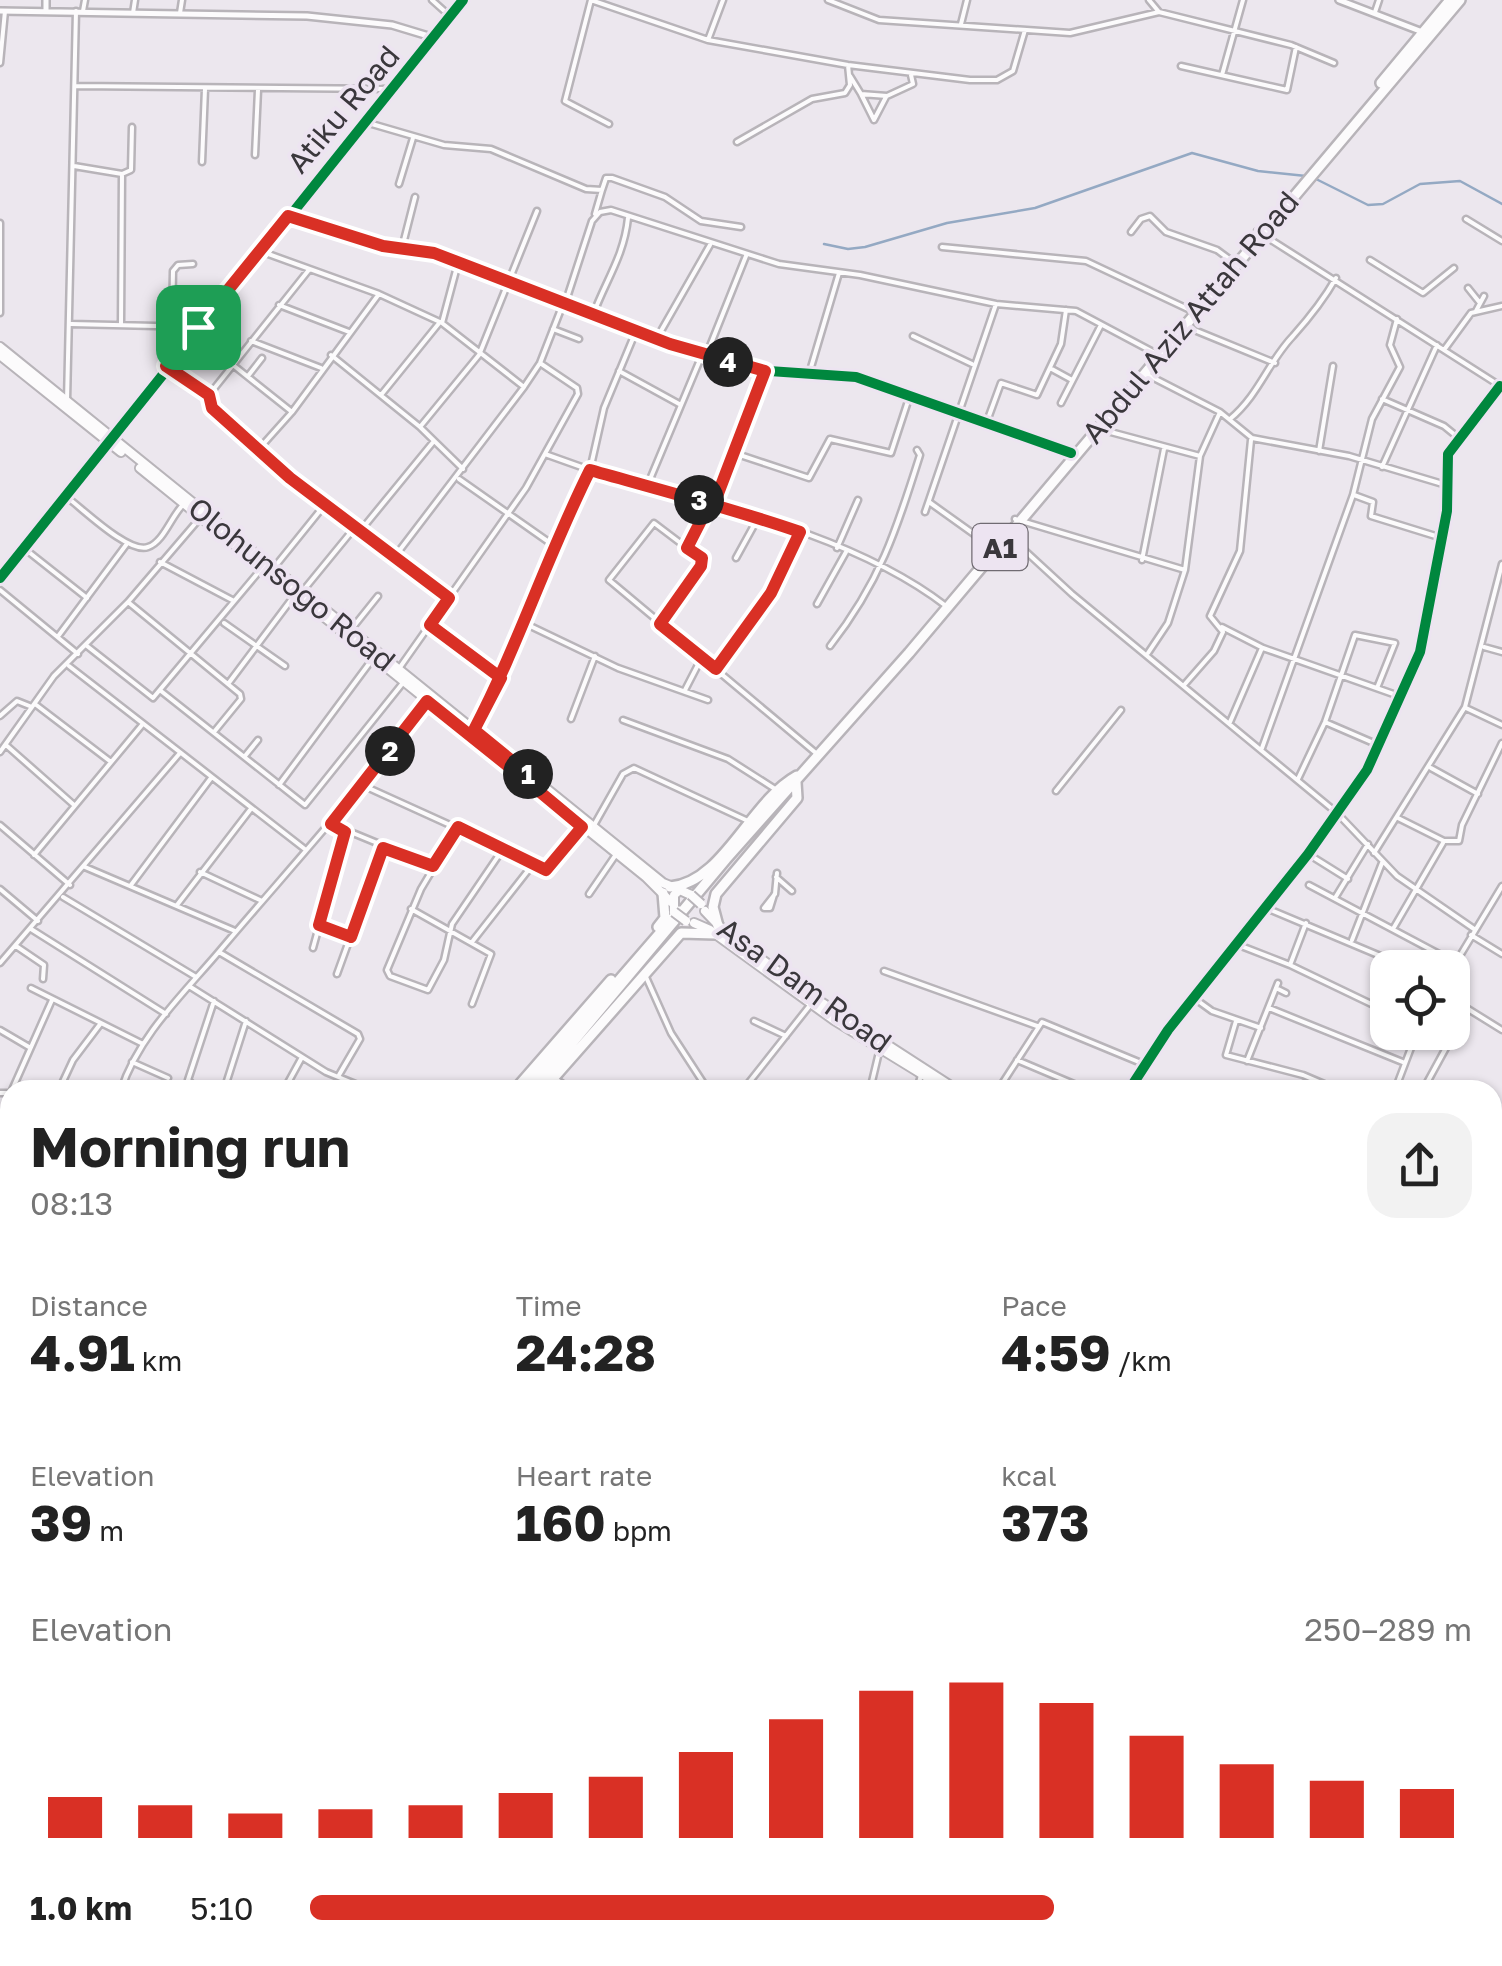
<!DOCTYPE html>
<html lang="en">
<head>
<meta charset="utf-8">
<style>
	body { margin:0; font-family:"Golos Text",sans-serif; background:#f2f2f2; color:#222; height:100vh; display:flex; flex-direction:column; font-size:38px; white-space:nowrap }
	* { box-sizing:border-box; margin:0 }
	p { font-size:32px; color:#767676 }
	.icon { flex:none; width:55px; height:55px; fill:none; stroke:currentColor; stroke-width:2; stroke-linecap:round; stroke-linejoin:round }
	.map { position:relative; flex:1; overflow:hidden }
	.drawer { position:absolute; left:0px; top:1080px; width:1502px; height:888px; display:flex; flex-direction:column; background:#fff; border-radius:30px 30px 0 0; box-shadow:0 2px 8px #0004 }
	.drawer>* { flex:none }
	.fabs { position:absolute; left:1370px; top:950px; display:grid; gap:20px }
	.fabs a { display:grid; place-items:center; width:100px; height:100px; border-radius:20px; background:#fff; box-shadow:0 2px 8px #0004; font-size:50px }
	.pin { position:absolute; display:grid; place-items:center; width:85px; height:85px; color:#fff; margin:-42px; border-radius:20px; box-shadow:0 5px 15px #0006 }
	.km { position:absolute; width:50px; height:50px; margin:-25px; border-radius:50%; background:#222; color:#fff; font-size:28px; line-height:50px; text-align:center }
	.round { display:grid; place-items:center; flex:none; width:105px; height:105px; border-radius:30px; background:#f2f2f2 }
	.head { display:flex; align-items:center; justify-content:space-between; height:170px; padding:0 30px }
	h1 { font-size:55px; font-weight:700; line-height:75px }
	.figures { display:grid; grid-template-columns:repeat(3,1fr); gap:15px; height:170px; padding:10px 30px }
	.figures div { display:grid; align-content:center }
	.figures b { font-size:50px; font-weight:700 }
	.figures small { font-size:28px; font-weight:400 }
	.figures p { font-size:28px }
	.chart { height:280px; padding:20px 30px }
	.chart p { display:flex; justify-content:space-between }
	.chart svg { width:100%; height:180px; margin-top:10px; stroke:#d93025; stroke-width:6 }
	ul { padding:0 30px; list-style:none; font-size:32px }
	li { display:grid; grid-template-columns:160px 120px 1fr; align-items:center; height:75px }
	li i { height:25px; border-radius:12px; background:#d93025 }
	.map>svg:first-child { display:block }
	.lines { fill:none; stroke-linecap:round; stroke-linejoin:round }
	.stream { stroke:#94a9c3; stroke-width:2.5 }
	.minor-casing { stroke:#b8b4b9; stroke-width:9 }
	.tertiary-casing { stroke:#b8b4b9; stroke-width:10 }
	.primary-casing { stroke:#b8b4b9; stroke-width:12 }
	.trunk-casing { stroke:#b8b4b9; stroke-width:14 }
	.minor { stroke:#fcfbfc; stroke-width:4 }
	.tertiary { stroke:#fcfbfc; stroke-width:5 }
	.primary { stroke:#fcfbfc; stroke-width:8 }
	.trunk { stroke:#fcfbfc; stroke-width:9 }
	.primary-bridge-casing { stroke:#b8b4b9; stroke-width:12; stroke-linecap:butt }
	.primary-bridge { stroke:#fcfbfc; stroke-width:8 }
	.cycleway-casing { stroke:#ede4f1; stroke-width:16 }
	.cycleway { stroke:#00873e; stroke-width:10 }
	.route-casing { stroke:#fff; stroke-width:20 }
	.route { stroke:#d93025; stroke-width:12 }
	.labels { text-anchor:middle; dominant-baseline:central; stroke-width:8; stroke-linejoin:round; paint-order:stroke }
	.shield { fill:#ede4f1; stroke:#706b72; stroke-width:2.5 }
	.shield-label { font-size:28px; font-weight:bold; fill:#3a373c }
	.street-label { font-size:30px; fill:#3a373c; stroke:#ede4f1 }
</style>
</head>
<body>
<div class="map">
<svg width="1502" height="1966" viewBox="0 0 1502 1966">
	<rect width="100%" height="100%" fill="#ece7ee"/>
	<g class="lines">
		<path class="stream" d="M 1314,178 L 1368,205 L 1383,204 L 1420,184 L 1460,181 L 1502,204
			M 824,244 L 848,249 L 865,247 L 947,223 L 1035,208 L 1192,153 L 1258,171 L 1306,176"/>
		<g class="minor-casing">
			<path id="minor" d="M 432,0 L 451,17
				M 828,0 L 879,20 L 1070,33 L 1159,12 L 1291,45 L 1334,63
				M 1149,0 L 1159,12
				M 83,11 L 85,0
				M 1375,12 L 1379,0
				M 133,13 L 135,0
				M 180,13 L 182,0
				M 961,24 L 967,0
				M 708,40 L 723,0
				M 0,63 L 5,11
				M 1181,66 L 1287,90 L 1296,47
				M 1222,75 L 1243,0
				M 850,76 L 861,94 L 887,96 L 913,84 L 911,75
				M 76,86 L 391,89
				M 861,94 L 874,120 L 886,97
				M 365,122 L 444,145 L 491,149 L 586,189 L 602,190 L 606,178 L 612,178 L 665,197 L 701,221 L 741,227
				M 609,124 L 565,101 L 591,0 L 708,40 L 848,65 L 970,80 L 997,80 L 1013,71 L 1025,30
				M 737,142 L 812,99 L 845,93 L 850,85 L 848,65
				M 255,155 L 258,90
				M 202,162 L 205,89
				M 74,166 L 122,174
				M 399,184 L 413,138
				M 595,214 L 602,190
				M 290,216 L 383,246 L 434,253 L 702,355 L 756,370 L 856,377 L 1071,453
				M 1466,219 L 1502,241
				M 0,223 L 0,313
				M 1257,231 L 1502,387
				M 1131,232 L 1141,219 L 1150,216 L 1166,232 L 1217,250 L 1232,261
				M 942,247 L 1086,261 L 1190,310
				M 402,248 L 415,197
				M 260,251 L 379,294 L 442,323 L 524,387
				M 1370,260 L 1423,293 L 1454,268
				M 1468,288 L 1480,303
				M 565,304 L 592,221 L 600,212 L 611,210 L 779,264 L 860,275 L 996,304 L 1076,311 L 1155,353
				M 279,305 L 349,332
				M 1476,311 L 1484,296
				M 593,315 C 606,280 624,256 628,218
				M 442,323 L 458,263
				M 71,324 L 198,327
				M 172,324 L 173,271 L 178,265 L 193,264
				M 121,325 L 122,174 L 131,170 L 132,127
				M 1187,327 L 1275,363
				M 553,329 L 579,339
				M 913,336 L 972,364
				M 657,338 L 710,245
				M 251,341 L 321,368
				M 1444,350 L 1471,313 L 1502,306
				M 331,355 L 420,427 L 463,469
				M 706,356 L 746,256
				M 233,365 L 292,412
				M 167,367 L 209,395 L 212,408 C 287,477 370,534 449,598
				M 1050,368 L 1072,380
				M 619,371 L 681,405
				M 809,374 L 839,273
				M 1146,374 L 1220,412 L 1252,438 L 1349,456 L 1446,485
				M 248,376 L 262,358
				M 209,395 L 308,271
				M 381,395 L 440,322
				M 1382,399 L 1444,426 L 1460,439
				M 67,401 L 76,11
				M 1061,403 L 1101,325
				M 1230,419 C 1259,395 1268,362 1293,336 C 1310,317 1323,301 1336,278
				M 986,424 L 1001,383 L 1037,395 L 1061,344 L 1066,310
				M 420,427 L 479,355 L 537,211
				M 1092,427 L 1200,456
				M 258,450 L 292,412 L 379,294
				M 1319,451 L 1333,366
				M 734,453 L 809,478 L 830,439 L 891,453 L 910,395
				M 545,454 L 590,470 L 604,408 L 636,331
				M 1382,467 L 1437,345
				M 459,479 L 553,545
				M 648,484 L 702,355
				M 1354,495 L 1373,502 L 1371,516 L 1442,538
				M 68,498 C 84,510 129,554 148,547 C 164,542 172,514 184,504
				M 929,502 L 992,547
				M 710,503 L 687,548 L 654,523 L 609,580 L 817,754
				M 714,504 L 765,371
				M 925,512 L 996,304
				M 1015,519 L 1185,570
				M 362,529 L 434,441
				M 1009,536 L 1072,594 L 1337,813 L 1397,876 L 1474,929
				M 837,548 L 858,500
				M 25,549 L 87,598
				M 396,555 L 524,387 L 540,363 L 563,304
				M 736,558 L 758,518
				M 1142,560 L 1164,449
				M 160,562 L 234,601
				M 273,569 L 327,502
				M 0,578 L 108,442
				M 0,590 L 78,654
				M 302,592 L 356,526
				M 128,602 L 240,694 L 241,699 L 214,732
				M 817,604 L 846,552
				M 224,623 L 285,666
				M 524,623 L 618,668 L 708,700
				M 660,624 L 701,565 L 701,558 L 688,549
				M 430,625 L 501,678
				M 1222,627 L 1263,648 L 1399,696
				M 350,631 L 378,596
				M 59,635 L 126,545
				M 87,646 L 153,698 L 262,568
				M 830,646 C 880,582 896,531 920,455 L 917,450
				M 1484,647 L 1502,652
				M 1148,653 L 1168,623 L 1185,570 L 1200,456 L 1220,412
				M 69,666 L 306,850
				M 716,669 L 771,593 L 800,533
				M 398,670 L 526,488 L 578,394 L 577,388 L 540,363
				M 228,684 L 294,596
				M 1185,684 L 1214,651 L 1223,632 L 1210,616 L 1240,551 L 1251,440
				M 685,690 L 701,659
				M 161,691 L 305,805 L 402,684
				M 35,704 L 111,762
				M 1466,708 L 1502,725
				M 0,716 L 17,701 L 32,707
				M 571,719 L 595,656
				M 623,720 L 728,759 L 775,789
				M 1230,722 L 1262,648
				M 1325,722 L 1376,744
				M 476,728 C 519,644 547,555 590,470 C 704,503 850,532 946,606
				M 6,745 L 74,805
				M 1262,748 L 1353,495 L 1372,419 L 1400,367 L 1390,345 L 1397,319
				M 0,752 L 54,676 L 128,602 L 200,518
				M 245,756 L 258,740
				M 1431,768 L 1478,794
				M 1298,779 L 1325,722 L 1355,635 L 1395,643 L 1377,688
				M 279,785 L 374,657
				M 362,785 L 547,869 L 582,827
				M 1056,791 L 1121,710
				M 1398,818 L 1444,841 L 1459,841 L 1462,825 L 1502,743
				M 331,824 L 433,866
				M 0,825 L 70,885
				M 458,827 L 421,889 L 387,970 L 390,976 L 428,990 L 444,960 L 452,924 L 503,849
				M 593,827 L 623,774 L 634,768 L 748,821
				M 1374,853 L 1465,707 L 1502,564
				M 1308,854 L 1348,879
				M 34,855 L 142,725
				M 85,867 L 235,931
				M 200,872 L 262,901
				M 776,877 L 792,891
				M 131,885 L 211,778
				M 1309,885 L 1456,963
				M 0,889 L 38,921
				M 589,894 L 617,853
				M 775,894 L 764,908 L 770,908 L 774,895 L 775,894 L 777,873
				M 63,897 L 196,977
				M 1335,898 L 1368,844
				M 177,905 L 250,810
				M 1266,908 L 1409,968
				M 411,909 L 491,954 L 472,1004
				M 319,925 L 351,937
				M 31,929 L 166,1014
				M 1393,929 L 1443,843
				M 1471,935 L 1502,954
				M 1352,940 L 1382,863
				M 472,942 L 534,863
				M 1236,944 L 1290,965 L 1388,1012
				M 16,946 L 44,965 L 43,979
				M 313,948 L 345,832
				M 219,952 L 358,1034 L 360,1039 L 339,1075
				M 0,963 L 180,753
				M 1290,965 L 1306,923
				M 1452,969 L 1502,886
				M 884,971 L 1037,1026
				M 337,974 L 383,847
				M 646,977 L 671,1033 L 708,1090
				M 189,986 L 326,1072 L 370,1090
				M 31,988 L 143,1044
				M 1276,988 L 1286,993
				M 1194,998 L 1212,1011 L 1261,1028
				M 1452,999 L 1502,1030
				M 1269,1008 L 1405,1063
				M 754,1021 L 786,1036
				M 1236,1021 L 1226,1055 L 1303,1075 L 1338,1090
				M 0,1030 L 29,1047
				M 1017,1060 L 1088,1090
				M 1247,1061 L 1278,983
				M 132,1062 L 168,1078
				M 554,1078 L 572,1090
				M 824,1088 L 832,1090
				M 12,1090 L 52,1000
				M 59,1090 L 73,1060 L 101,1023
				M 121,1090 C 138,1037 182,995 217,954 C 288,870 362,790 427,701
				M 198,1090 L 188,1080 L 214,1001
				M 224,1090 L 246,1021
				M 284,1090 L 301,1059
				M 743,1090 L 811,1004
				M 870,1090 L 880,1048
				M 917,1090 L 921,1075
				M 998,1090 L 1042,1022 L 1146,1065
				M 1129,1090 L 1168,1030 L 1308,854 L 1367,770 L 1420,652 L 1447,511 L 1448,454 L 1500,386
				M 1395,1090 L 1417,1032
				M 1423,1090 L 1447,1046 L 1427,1032
				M 0,1093 L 10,1093
				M 1492,1163 L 1502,1144
				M 1492,1233 L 1502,1238
				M 0,1240 L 10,1242
				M 0,1271 L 10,1276
				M 1492,1319 L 1502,1326
				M 0,1347 L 10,1355
				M 0,1666 L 10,1654
				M 0,1819 L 10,1826
				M 0,1881 L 10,1889
				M 1492,1888 L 1502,1894
				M 1492,1942 L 1502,1947
				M 103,1958 L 112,1966
				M 904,1958 L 924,1966
				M 1154,1958 L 1172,1966
				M 1323,1958 L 1335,1966
				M 1425,1958 L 1441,1966
				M 96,1966 L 103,1958
				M 158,1966 L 164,1958
				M 213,1966 L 219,1958
				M 652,1966 L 658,1958
				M 739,1966 L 745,1958
				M 827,1966 L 831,1958
				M 876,1966 L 880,1958
				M 927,1966 L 930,1958
				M 985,1966 L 987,1958
				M 1025,1966 L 1029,1958
				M 1074,1966 L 1078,1958"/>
		</g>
		<g class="tertiary-casing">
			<path id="tertiary" d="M 1339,0 L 1425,33
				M 46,10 L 46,0
				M 0,11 L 307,16 L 392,25 L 435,38
				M 110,437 L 463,0
				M 1492,1500 L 1502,1466
				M 1492,1792 L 1502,1771
				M 1492,1805 L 1502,1810
				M 1262,1966 L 1267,1958"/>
		</g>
		<g class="primary-casing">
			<path id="primary" d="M 0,347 L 663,883 L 680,890
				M 0,355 L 121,452
				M 140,468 L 646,877 L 671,902
				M 705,911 L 726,933 L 807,993 L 957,1090
				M 674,912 L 674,895 L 680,890 L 691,895
				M 694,923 L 710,930 L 834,1020 L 948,1090
				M 1492,1430 L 1502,1436
				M 1492,1437 L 1502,1443"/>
		</g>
		<g class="trunk-casing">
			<path id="trunk" d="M 1381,83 L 1450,0
				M 670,887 C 723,883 750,802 797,776
				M 718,926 L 713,907 L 716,894 L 797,798 L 796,782
				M 658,927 L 665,918 L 663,893
				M 515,1090 L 611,980
				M 524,1090 L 679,911
				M 533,1090 L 726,859 L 909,653 L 1460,0
				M 543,1090 L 681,933 L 715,934
				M 0,1697 L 10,1685
				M 0,1712 L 10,1701"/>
		</g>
		<use href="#minor" class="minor"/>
		<use href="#tertiary" class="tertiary"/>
		<use href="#primary" class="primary"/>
		<use href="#trunk" class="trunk"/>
		<g class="primary-bridge-casing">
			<path id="primary-bridge" d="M 691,895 L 701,904
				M 674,912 L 686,921"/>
		</g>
		<use href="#primary-bridge" class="primary-bridge"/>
		<g class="cycleway-casing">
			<path id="cycleway" d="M 287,216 L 383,246 L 434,253 L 702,355 L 756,370 L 856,377 L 1071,453
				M 0,578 L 463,0
				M 1129,1090 L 1168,1030 L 1308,854 L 1367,770 L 1420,652 L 1447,511 L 1448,454 L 1500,386"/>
		</g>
		<use href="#cycleway" class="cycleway"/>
	</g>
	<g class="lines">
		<g class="route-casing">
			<path id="route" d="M 198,327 L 166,366 L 209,395 L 212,408 L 290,478 L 449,598 L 430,625 L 501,678 L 474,730 L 533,778 L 528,782 L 582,827 L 546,870 L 458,827 L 433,866 L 383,848 L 351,937 L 319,925 L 345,832 L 331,824 L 427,701 L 528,782 L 533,778 L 474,730 C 518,646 547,556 590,470 C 660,490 731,508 800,532 L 771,593 L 716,669 L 660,624 L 701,566 L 702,558 L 687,548 L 710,503 L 714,504 L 765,371 L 670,344 L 434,253 L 383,246 L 288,216 L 198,327"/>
		</g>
		<use href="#route" class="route"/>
	</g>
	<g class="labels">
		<rect class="shield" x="972.5" y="524" width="55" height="46" rx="8"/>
		<g class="shield-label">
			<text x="1000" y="547">A1</text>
		</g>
		<g class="street-label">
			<text transform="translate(343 109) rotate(-50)">Atiku Road</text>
			<text transform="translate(1190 317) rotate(-50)">Abdul Aziz Attah Road</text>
			<text transform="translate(292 584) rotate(39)">Olohunsogo Road</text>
			<text transform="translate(805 985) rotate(36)">Asa Dam Road</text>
		</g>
	</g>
</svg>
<div class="fabs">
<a><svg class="icon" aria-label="locate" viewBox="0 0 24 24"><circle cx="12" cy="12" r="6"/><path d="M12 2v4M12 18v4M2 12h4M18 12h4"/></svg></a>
</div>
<div class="pin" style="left:198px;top:327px;background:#1e9e55"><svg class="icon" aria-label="arrive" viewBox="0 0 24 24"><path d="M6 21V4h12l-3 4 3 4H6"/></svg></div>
<b class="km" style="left:528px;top:774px">1</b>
<b class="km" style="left:390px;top:751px">2</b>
<b class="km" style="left:699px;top:500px">3</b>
<b class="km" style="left:728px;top:362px">4</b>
<section class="drawer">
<div class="head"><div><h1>Morning run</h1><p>08:13</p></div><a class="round"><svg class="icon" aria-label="share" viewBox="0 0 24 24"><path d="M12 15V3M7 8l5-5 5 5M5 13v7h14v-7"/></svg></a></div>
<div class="figures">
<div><p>Distance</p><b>4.91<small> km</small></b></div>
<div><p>Time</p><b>24:28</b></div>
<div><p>Pace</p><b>4:59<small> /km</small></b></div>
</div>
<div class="figures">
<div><p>Elevation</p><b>39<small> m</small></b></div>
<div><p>Heart rate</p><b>160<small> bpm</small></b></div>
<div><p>kcal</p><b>373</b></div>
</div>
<div class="chart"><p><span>Elevation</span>250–289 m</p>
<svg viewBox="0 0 160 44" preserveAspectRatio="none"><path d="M5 44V34M15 44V36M25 44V38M35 44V37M45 44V36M55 44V33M65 44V29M75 44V23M85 44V15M95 44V8M105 44V6M115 44V11M125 44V19M135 44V26M145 44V30M155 44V32"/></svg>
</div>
<ul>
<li><b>1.0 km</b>5:10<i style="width:64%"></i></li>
</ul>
</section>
</div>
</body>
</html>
